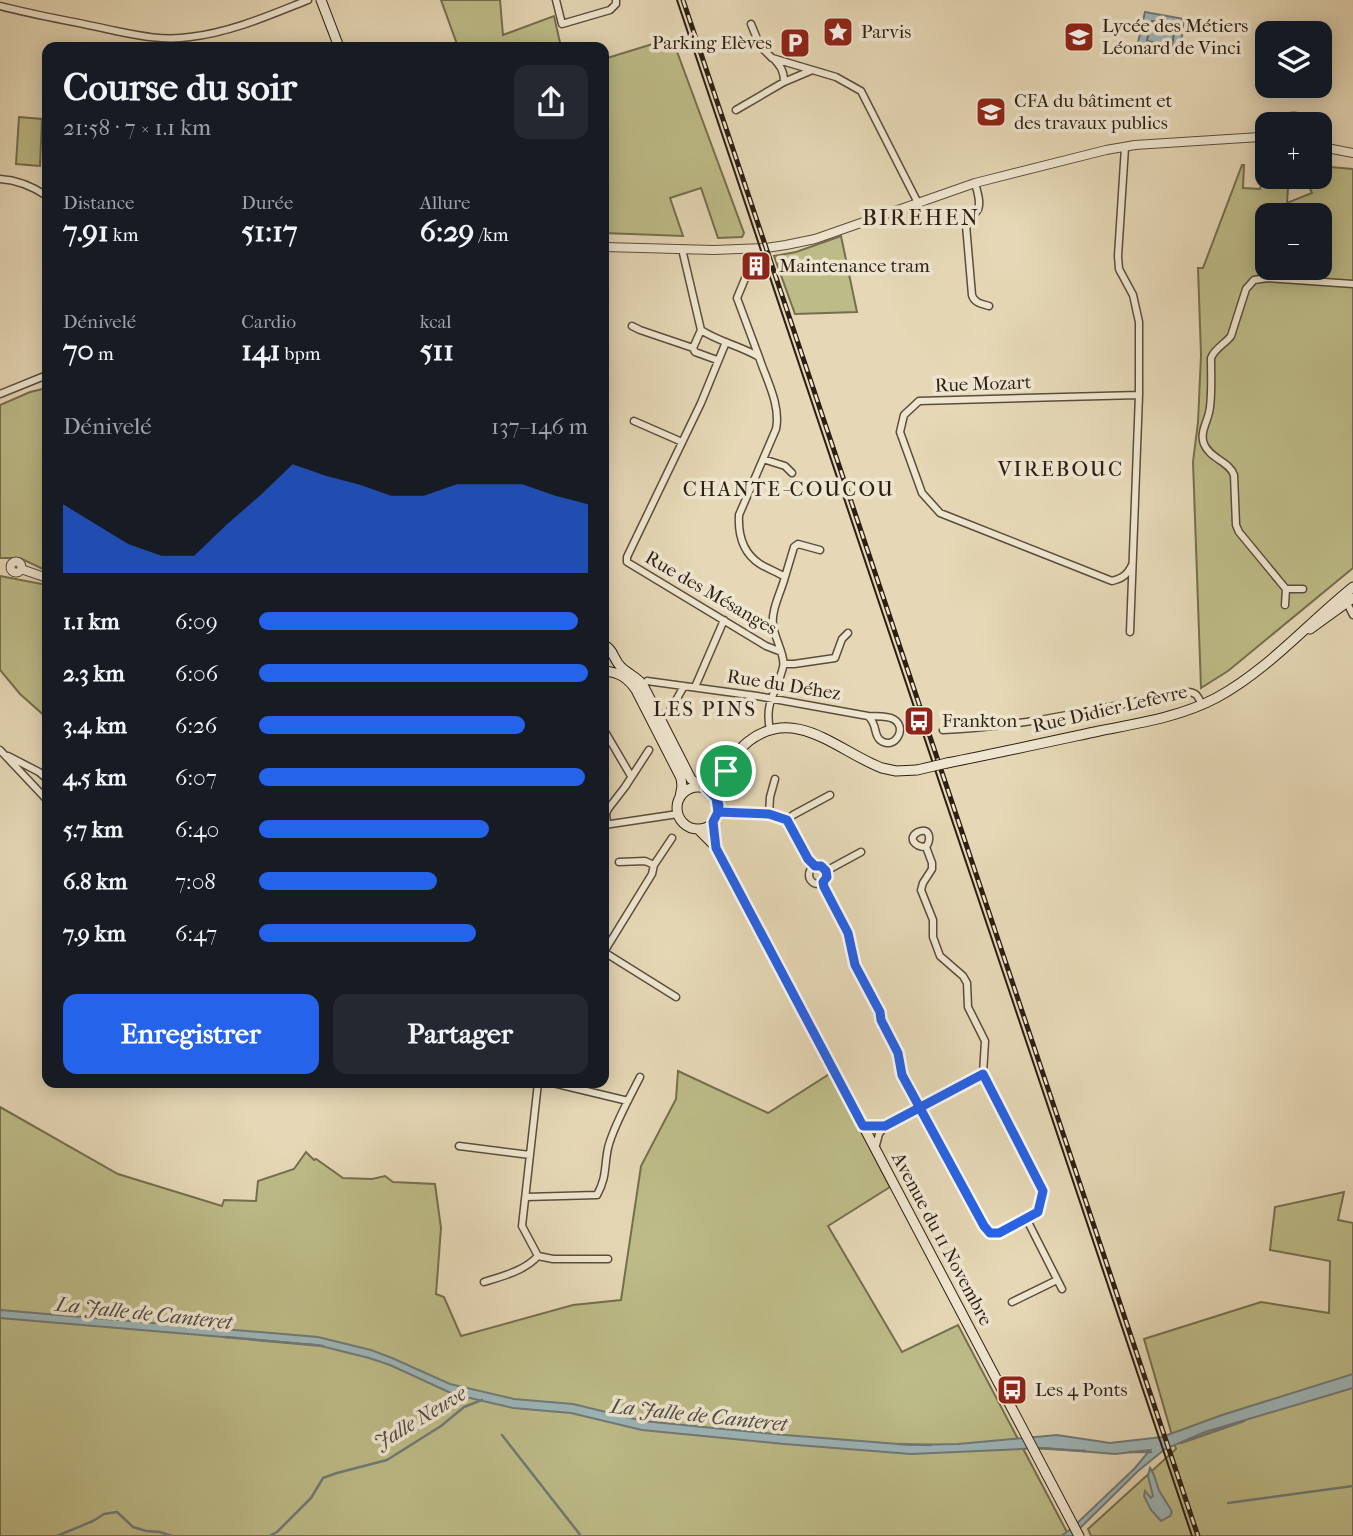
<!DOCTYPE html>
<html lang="fr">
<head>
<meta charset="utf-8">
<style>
	body { margin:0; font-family:"IM FELL French Canon",serif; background:#242831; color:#f1f3f6; height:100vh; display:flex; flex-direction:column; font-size:26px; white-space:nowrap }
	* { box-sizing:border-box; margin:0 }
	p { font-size:23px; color:#9ea1a6 }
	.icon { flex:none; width:38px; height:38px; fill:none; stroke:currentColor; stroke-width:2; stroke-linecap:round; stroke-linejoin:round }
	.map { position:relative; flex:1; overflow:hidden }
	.side { position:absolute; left:42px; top:42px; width:567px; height:1046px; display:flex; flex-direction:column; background:#171b24; border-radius:14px; box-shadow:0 4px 18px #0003 }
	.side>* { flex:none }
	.buttons { position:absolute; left:1255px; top:21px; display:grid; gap:14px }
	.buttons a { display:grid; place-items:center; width:77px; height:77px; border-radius:14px; background:#171b24; box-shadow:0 4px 18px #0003; font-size:35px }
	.pin { position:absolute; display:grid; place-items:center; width:60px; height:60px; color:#fff; margin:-30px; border:4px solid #fff; border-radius:50%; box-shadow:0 2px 7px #0007 }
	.round { display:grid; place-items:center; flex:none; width:74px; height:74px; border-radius:14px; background:#242831 }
	.head { display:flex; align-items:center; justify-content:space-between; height:119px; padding:0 21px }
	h1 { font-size:38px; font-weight:700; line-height:52px }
	.metrics { display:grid; grid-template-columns:repeat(3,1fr); gap:10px; height:119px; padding:7px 21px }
	.metrics div { display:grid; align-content:center }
	.metrics b { font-size:30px; font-weight:700 }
	.metrics small { font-size:19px; font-weight:400 }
	.metrics p { font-size:19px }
	.chart { height:196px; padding:14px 21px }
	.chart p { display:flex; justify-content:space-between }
	.chart svg { width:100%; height:126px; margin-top:7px; fill:#2563eb; opacity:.7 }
	.primary-button { display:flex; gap:14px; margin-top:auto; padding:14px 21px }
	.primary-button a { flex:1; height:80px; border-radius:14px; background:#2563eb; color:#fff; font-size:28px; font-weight:700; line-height:80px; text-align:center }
	.primary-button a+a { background:#242831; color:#f1f3f6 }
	ul { padding:0 21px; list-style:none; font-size:23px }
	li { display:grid; grid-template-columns:112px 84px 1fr; align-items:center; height:52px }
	li i { height:18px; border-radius:9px; background:#2563eb }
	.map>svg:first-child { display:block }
	.green { fill:#bdbc88; stroke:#756e4e; stroke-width:2; fill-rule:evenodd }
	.water { fill:#9db6ba; stroke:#707a78; stroke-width:2 }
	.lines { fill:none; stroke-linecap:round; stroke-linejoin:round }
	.shore { stroke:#656a67; stroke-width:2 }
	.stream { stroke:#707a78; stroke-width:2.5 }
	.minor-casing { stroke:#5b4d3c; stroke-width:9 }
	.tertiary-casing { stroke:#5b4d3c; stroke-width:10 }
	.secondary-casing { stroke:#2d1f14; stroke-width:11 }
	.minor { stroke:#efe6d0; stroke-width:6 }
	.tertiary { stroke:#efe6d0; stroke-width:8 }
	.secondary { stroke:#efe6d0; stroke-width:9 }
	.tram { stroke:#2d1f14; stroke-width:2 }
	.rail-casing { stroke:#2d1f14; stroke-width:5 }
	.rail { stroke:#efe6d0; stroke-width:2.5; stroke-dasharray:8; stroke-linecap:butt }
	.secondary-bridge-casing { stroke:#2d1f14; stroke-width:11; stroke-linecap:butt }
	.secondary-bridge { stroke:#efe6d0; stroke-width:9 }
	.route-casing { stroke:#fff; stroke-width:14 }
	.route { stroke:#2563eb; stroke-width:9 }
	.labels { text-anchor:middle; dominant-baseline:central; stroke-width:7; stroke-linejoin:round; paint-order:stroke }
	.poi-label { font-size:19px; fill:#2d1f14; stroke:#efe6d0; text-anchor:start }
	.street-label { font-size:19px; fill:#2d1f14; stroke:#efe6d0 }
	.neighbourhood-label { font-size:21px; letter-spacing:2px; fill:#2d1f14; stroke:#efe6d0 }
	.water-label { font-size:21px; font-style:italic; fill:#4f4c46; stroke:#efe6d0 }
	.quarter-label { font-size:23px; letter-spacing:2px; fill:#2d1f14; stroke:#efe6d0 }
</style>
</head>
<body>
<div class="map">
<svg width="1353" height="1536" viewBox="0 0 1353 1536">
	<rect width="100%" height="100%" fill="#e6d8b6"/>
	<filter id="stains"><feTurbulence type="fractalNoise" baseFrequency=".00286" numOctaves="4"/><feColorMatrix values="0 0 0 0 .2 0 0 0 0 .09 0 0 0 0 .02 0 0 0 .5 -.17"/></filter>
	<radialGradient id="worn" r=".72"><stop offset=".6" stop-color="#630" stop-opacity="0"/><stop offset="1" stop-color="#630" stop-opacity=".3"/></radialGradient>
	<path class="green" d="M 441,0 L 500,0 L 503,35 L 554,16 L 561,47 L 458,47 Z
		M 672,38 L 744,233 L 742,237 L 718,238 L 701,188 L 670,198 L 683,236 L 604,233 L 604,59 Z
		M 19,117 L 42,119 L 40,166 L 16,164 Z
		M 1242,165 L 1244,165 L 1243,188 L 1260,189 L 1261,185 L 1288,188 L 1287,203 L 1312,193 L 1305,177 L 1320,177 L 1320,166 L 1353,169 L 1353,568 L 1228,671 L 1201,688 L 1193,462 L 1198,422 L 1201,355 L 1198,268 L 1203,268 ZM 1267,215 L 1320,215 L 1320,268 L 1267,268 Z
		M 841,236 L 857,312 L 795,314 L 774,256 L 796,252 Z
		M 47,388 L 47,571 L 20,558 L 0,558 L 0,405 L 30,392 Z
		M 0,576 L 47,585 L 47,718 L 20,694 L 0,670 Z
		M 678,1071 L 768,1113 L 831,1073 L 890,1187 L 828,1226 L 902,1352 L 958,1325 L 1069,1536 L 0,1536 L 0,1107 L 118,1174 L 222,1206 L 224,1200 L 256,1201 L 258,1181 L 294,1169 L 306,1152 L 314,1160 L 316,1159 L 343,1178 L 372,1179 L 385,1176 L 393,1182 L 435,1184 L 441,1228 L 436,1294 L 444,1297 L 461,1336 L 573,1305 L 621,1300 L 641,1166 L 676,1099 Z
		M 1344,1192 L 1338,1220 L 1353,1223 L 1353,1536 L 1091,1536 L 1088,1529 L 1176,1449 L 1144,1339 L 1261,1302 L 1329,1313 L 1330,1261 L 1270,1250 L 1275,1207 Z"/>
	<path class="water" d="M 1145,12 L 1184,19 L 1180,52 L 1172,55 L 1137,47 Z
		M 0,1310 L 318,1337 L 371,1350 L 392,1358 L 450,1384 L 514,1399 L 573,1404 L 643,1421 L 785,1435 L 911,1445 L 958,1444 L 1057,1435 L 1110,1443 L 1162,1437 L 1222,1415 L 1353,1374 L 1353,1388 L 1205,1432 L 1165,1449 L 1138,1471 L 1074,1534 L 1072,1536 L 1061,1536 L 1071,1529 L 1135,1468 L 1150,1450 L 1115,1454 L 1043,1448 L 911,1454 L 784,1444 L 642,1430 L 571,1413 L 513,1408 L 453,1394 L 390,1365 L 369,1358 L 317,1345 L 0,1318 Z
		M 1150,1468 C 1155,1474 1156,1483 1159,1490 C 1163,1498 1168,1504 1172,1512 L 1170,1516 L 1161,1521 L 1151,1510 L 1144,1496 L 1145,1491 L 1151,1498 L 1153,1496 L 1148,1476 Z"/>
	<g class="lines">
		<path class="shore" d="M 1152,21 L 1175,26 L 1172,47 L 1147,41 L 1150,23 Z"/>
		<path class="stream" d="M 225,1337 L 323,1346
			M 502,1435 L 581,1536
			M 1181,1443 L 1244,1421
			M 899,1444 L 931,1445
			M 1035,1448 L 1085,1451
			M 1130,1452 L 1151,1452
			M 1228,1503 L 1353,1486
			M 57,1536 L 93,1521 L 104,1514 L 117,1512 L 133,1527 L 146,1531 L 160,1532 L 172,1536
			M 269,1536 L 277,1532 L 311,1498 L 323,1478 L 337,1473 L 387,1460 L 441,1426 L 464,1407 L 482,1400"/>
		<g class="minor-casing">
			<path id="minor" d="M 556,0 L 562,24 L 610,10 L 616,4 L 616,0
				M 0,6 C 38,16 77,22 116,31 C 140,36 165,41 190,37 C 232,32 270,15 308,0
				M 751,24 L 760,46 L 772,58 L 836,77 L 861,91 L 918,203
				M 774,59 C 781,67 784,71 784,82
				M 736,110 L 784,82 L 810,71
				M 1125,147 L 1118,256 L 1119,269 L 1133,295 L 1139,322 L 1139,395 L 1130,632
				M 0,179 C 18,180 32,186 47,196
				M 975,183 C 977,191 982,204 977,211 C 977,213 969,217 968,218 L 966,225 L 972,295 C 974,303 982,304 989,306
				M 682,249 L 701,330 C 719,342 741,346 759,357 C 766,379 781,405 776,429 L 739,515 C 738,534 743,553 760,564 C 768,569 777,572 785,577 C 781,592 771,610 773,625 C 774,637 786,657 783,667 C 777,693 764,701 770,730
				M 747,274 L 737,298 L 759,357
				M 632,326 L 640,330 L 693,348 L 695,352 L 717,360
				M 726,342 L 701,403 L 627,557 L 627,562 L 766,646 L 779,651
				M 693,348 L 701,330
				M 0,394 L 47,375
				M 634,421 L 682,442
				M 763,459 L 785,466 L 792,473
				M 1132,565 C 1127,575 1123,578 1112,581 L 940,513 L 922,493 L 900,432 L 904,415 L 919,401 L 1139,395
				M 785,577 L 794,547 L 798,544 L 820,550
				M 1286,589 L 1303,589
				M 1346,601 L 1353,615
				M 1285,605 L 1286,589 L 1239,532 L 1236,525 L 1234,475 C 1229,461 1210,459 1204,444 C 1199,432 1209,420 1210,407 C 1212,391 1211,374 1211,358 C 1215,348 1225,344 1231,336 L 1246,289 L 1254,280 L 1268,278 L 1353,284
				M 784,664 L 794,664 L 835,658 L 842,639 L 848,633
				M 647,681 L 757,696 L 868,716
				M 695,687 L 724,620
				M 670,711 L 684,686
				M 868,716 C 876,716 884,716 891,718 C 910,725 895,752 880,740 C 873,734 878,725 868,716 Z
				M 604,730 L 631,776
				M 943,730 C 1025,727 1105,707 1185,692 C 1196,691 1198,696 1202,705
				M 0,750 L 47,800
				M 8,756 L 39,772 L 47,779
				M 718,812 L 769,814 L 787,820 L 808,859 L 815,866
				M 769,814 L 770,797 L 775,779
				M 787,820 L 793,815 L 830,795
				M 607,824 L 606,814 L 608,809 L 625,787 L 649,750
				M 604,825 L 678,814
				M 926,847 C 915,847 907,838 918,832 C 929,827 932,838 926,847 L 932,863 L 932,869 L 923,883 L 921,890 L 933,920 L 933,937 L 940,956 L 963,976 L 967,983 L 968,1007 L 985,1041 L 983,1074
				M 619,862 L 645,861 L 654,865
				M809 875a9 9 0 1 1 18 0a9 9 0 1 1-18 0Z
				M 826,871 L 861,852
				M 823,882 L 848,933 L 855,965 L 880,1012 L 881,1020 L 898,1053 L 902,1075 L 984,1226 L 990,1233 L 998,1233 L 1026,1218 L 1062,1289
				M 604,952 L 652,874 L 654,865 L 672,838
				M 604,952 L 676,997
				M 553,1083 L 628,1101
				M 863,1126 L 885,1126
				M 459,1146 L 530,1155
				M 875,1149 L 879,1134 L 885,1126 L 983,1074 L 1043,1191 L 1038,1212 L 1026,1218
				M 526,1197 L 597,1195 C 607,1177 604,1167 608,1148 C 613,1127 630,1097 640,1077
				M 538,1256 L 553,1259 L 608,1259
				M 484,1282 C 503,1276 524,1271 538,1256 L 522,1226 L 538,1083
				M 1012,1302 L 1057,1280"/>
		</g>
		<g class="tertiary-casing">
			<path id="tertiary" d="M 1279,124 C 1288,114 1299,114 1308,124
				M 1320,148 L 1327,148 L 1353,153
				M 604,247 L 714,250 L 766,248 L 786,245 L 815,239 L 975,183 L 1106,150 L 1135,145 L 1260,137 L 1267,140
				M10.5 567a5.5 5.5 0 1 1 11 0a5.5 5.5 0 1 1-11 0Z
				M 21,569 L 47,578"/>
		</g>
		<g class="secondary-casing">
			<path id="secondary" d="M 321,0 L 339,47
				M 1310,629 L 1353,598
				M 604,645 C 614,650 613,659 621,667 C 628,674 637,677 643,685 L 691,779 L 701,787
				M 604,671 C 619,672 628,678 636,690 L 681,778 L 682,786 L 680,797
				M 947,763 C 998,753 1048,742 1099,731 C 1139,723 1180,717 1216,698 C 1268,670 1308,623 1353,587
				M677 808a21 21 0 1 1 42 0a21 21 0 1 1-42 0Z
				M 707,789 C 715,784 721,778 727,771 C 734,760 738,749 749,741 C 796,705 839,752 882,768 L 896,771 L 917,770
				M 698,829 L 717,848 L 1079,1536"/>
		</g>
		<use href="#minor" class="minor"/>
		<use href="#tertiary" class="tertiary"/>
		<use href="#secondary" class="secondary"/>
		<path class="tram" d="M 677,0 L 1192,1536"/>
		<g class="rail-casing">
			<path id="rail" d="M 683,0 L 1198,1536"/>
		</g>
		<use href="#rail" class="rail"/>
		<g class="secondary-bridge-casing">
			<path id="secondary-bridge" d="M 917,770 L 947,763"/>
		</g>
		<use href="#secondary-bridge" class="secondary-bridge"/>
	</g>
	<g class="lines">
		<g class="route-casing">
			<path id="route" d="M 726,771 L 716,798 L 718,812 L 769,814 L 787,820 L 808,859 L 815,866 L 821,866 L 826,871 L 827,877 L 823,882 L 824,887 L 848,933 L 855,965 L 880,1012 L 881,1020 L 898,1053 L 902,1075 L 984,1226 L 990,1233 L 999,1233 L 1038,1212 L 1043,1191 L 983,1074 L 885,1126 L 863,1126 L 716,848 L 713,822 L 718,812 L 719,805 L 716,798 L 707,789 L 726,771"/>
		</g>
		<use href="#route" class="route"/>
	</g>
	<defs>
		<g id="sight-square" transform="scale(1.575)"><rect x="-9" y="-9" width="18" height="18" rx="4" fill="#8f2418" stroke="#efe6d0"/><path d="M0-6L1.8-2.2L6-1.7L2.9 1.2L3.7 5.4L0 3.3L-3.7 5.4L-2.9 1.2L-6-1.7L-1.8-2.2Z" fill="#fff"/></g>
		<g id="school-square" transform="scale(1.575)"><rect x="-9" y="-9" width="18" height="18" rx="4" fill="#8f2418" stroke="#efe6d0"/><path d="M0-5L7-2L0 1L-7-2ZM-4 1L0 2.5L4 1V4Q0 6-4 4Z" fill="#fff"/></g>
		<g id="parking-square" transform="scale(1.575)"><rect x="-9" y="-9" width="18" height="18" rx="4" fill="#8f2418" stroke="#efe6d0"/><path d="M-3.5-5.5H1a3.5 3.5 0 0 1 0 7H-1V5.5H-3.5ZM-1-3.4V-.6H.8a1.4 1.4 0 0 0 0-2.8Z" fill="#fff"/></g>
		<g id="building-square" transform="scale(1.575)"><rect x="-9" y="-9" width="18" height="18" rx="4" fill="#8f2418" stroke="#efe6d0"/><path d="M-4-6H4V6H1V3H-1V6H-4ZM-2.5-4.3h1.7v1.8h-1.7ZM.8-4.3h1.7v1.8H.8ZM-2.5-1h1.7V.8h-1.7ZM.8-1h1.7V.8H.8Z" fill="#fff"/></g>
		<g id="bus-square" transform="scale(1.575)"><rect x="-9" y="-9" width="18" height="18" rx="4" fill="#8f2418" stroke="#efe6d0"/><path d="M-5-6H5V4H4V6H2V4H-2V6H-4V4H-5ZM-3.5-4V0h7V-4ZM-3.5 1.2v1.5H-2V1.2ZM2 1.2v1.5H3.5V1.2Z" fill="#fff"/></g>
	</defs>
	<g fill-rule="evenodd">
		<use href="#sight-square" x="838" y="32"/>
		<use href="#school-square" x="1079" y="37"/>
		<use href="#parking-square" x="795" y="43"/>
		<use href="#school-square" x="991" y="112"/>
		<use href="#building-square" x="756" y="266"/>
		<use href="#bus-square" x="919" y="721"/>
		<use href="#bus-square" x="1012" y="1390"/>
	</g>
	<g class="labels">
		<g class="poi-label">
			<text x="1102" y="26">Lycée des Métiers<tspan x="1102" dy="22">Léonard de Vinci</tspan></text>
			<text x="861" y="32">Parvis</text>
			<text x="772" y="43" text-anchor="end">Parking Elèves</text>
			<text x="1014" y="101">CFA du bâtiment et<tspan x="1014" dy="22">des travaux publics</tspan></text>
			<text x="779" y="266">Maintenance tram</text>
			<text x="942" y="721">Frankton</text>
			<text x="1035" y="1390">Les 4 Ponts</text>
		</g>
		<g class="street-label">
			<text transform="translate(983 384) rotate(-2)">Rue Mozart</text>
			<text transform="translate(711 593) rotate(30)">Rue des Mésanges</text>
			<text transform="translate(784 685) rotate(9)">Rue du Déhez</text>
			<text transform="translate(1110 709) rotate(-13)">Rue Didier Lefèvre</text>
			<text transform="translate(942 1239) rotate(62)">Avenue du 11 Novembre</text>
		</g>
		<g class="neighbourhood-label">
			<text x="1061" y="469">VIREBOUC</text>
			<text x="789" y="489">CHANTE-COUCOU</text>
			<text x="705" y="709">LES PINS</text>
		</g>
		<g class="water-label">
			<text transform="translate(144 1313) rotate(6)">La Jalle de Canteret</text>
			<text transform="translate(699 1415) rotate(6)">La Jalle de Canteret</text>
			<text transform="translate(420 1418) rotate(-31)">Jalle Neuve</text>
		</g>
		<g class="quarter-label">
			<text x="921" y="217">BIREHEN</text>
		</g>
	</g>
	<rect width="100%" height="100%" filter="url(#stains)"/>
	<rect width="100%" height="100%" fill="url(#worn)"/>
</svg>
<div class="buttons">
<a><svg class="icon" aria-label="layers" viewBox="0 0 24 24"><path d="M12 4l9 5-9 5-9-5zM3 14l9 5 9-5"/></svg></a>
<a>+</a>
<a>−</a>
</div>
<div class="pin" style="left:726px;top:771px;background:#1e9e55"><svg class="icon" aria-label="arrive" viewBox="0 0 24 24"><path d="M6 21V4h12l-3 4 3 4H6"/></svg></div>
<section class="side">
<div class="head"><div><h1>Course du soir</h1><p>21:58 · 7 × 1.1 km</p></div><a class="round"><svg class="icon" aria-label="share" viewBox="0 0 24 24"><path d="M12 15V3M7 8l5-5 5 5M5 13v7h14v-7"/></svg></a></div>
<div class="metrics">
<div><p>Distance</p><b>7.91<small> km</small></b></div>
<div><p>Durée</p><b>51:17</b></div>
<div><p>Allure</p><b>6:29<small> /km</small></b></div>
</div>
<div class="metrics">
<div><p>Dénivelé</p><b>70<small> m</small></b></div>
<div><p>Cardio</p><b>141<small> bpm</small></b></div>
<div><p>kcal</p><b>511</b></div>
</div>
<div class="chart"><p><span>Dénivelé</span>137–146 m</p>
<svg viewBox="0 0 160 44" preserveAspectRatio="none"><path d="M0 44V20L10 27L20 34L30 38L40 38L50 27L60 17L70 6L80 10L90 13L100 17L110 17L120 13L130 13L140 13L150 17L160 20V44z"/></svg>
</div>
<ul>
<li><b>1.1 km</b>6:09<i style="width:97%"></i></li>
<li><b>2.3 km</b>6:06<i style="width:100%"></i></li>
<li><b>3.4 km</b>6:26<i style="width:81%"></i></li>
<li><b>4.5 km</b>6:07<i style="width:99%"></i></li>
<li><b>5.7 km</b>6:40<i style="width:70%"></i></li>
<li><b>6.8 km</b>7:08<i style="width:54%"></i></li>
<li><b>7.9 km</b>6:47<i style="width:66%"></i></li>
</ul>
<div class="primary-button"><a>Enregistrer</a><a>Partager</a></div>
</section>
</div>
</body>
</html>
